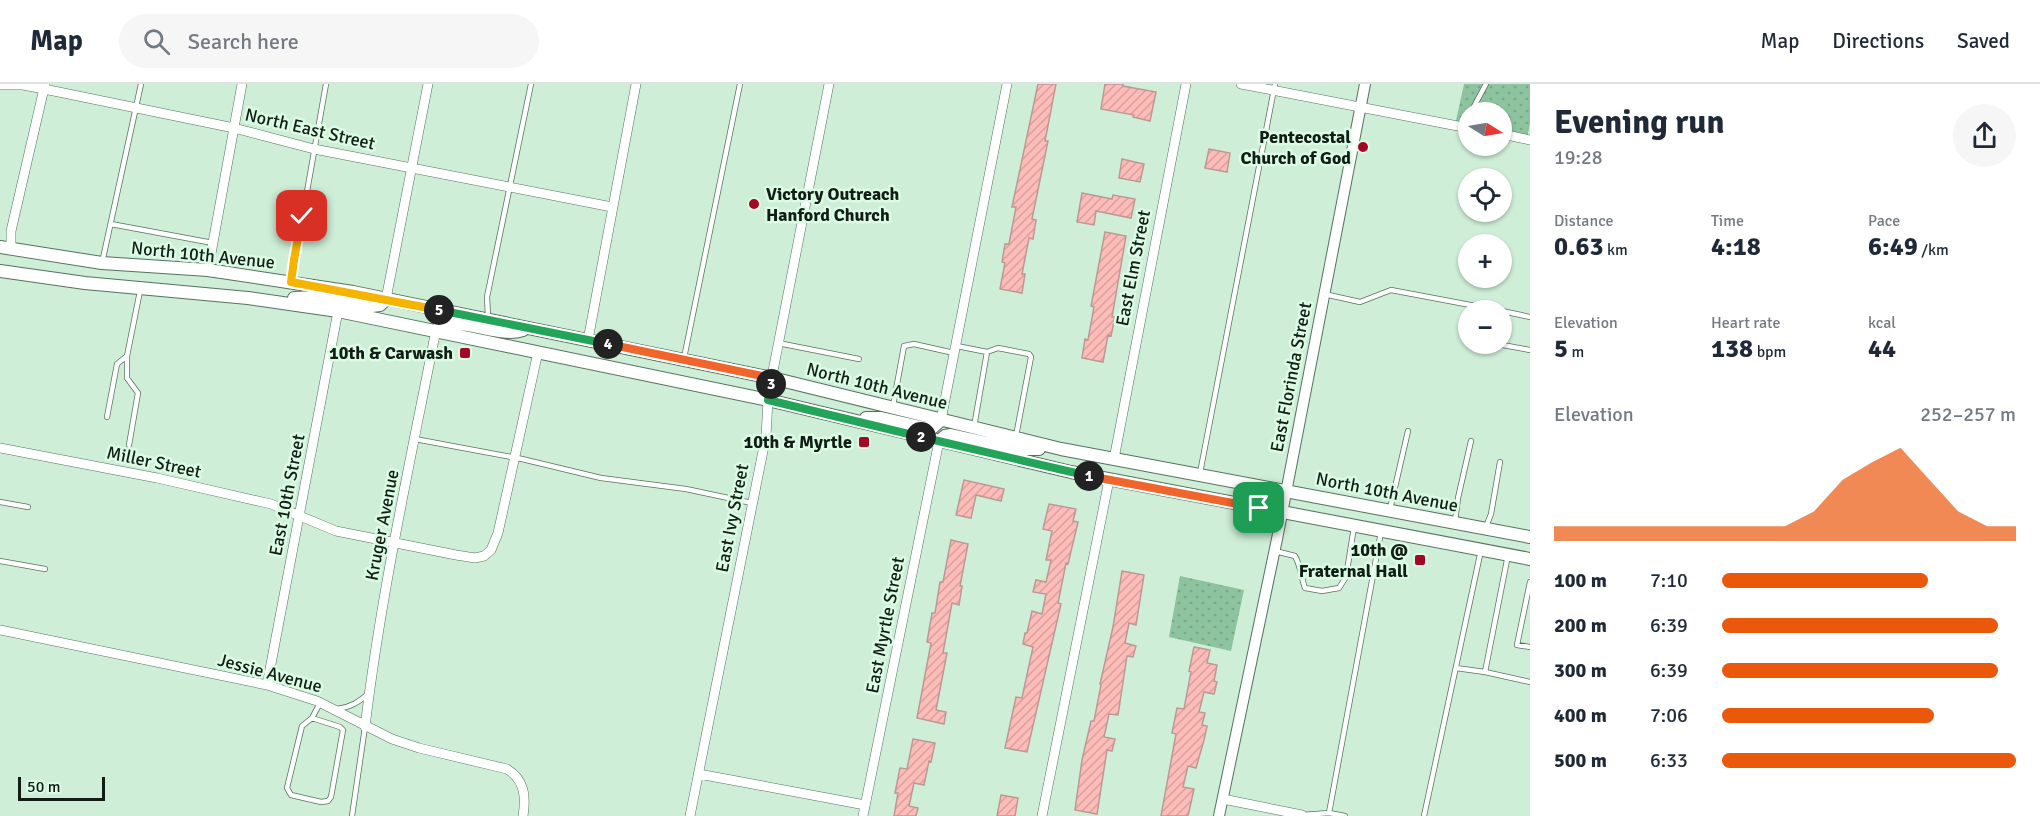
<!DOCTYPE html>
<html lang="en">
<head>
<meta charset="utf-8">
<style>
	body { margin:0; font-family:Signika,sans-serif; background:#f6f6f7; color:#1f2937; height:100vh; display:flex; flex-direction:column; font-size:22px; white-space:nowrap }
	* { box-sizing:border-box; margin:0 }
	p { font-size:20px; color:#747a83 }
	.icon { flex:none; width:33px; height:33px; fill:none; stroke:currentColor; stroke-width:2; stroke-linecap:round; stroke-linejoin:round }
	.map { position:relative; flex:1; overflow:hidden }
	.details { display:flex; flex-direction:column; background:#fff; width:510px }
	.details>* { flex:none }
	.needle { width:39px; rotate:101deg }
	.tools { position:absolute; left:1458px; top:18px; display:grid; gap:12px }
	.tools a { display:grid; place-items:center; width:54px; height:54px; border-radius:50%; background:#fff; box-shadow:0 2px 4px #0004; font-size:30px }
	.scale { position:absolute; left:18px; bottom:15px; width:87px; box-sizing:border-box; padding-left:6px; border:3px solid #111d15; border-top:0; font-size:16px; line-height:21px; white-space:nowrap; color:#111d15; -webkit-text-stroke:4px #dbfbe4; paint-order:stroke }
	.pin { position:absolute; display:grid; place-items:center; width:51px; height:51px; color:#fff; margin:-26px; border-radius:12px; box-shadow:0 3px 9px #0006 }
	.km { position:absolute; width:30px; height:30px; margin:-15px; border-radius:50%; background:#222; color:#fff; font-size:16px; line-height:30px; text-align:center }
	.round { display:grid; place-items:center; flex:none; width:63px; height:63px; border-radius:32px; background:#f6f6f7 }
	.overview { display:flex; align-items:center; justify-content:space-between; height:102px; padding:0 24px }
	h1 { font-size:33px; font-weight:700; line-height:45px }
	.metrics { display:grid; grid-template-columns:repeat(3,1fr); gap:9px; height:102px; padding:6px 24px }
	.metrics div { display:grid; align-content:center }
	.metrics b { font-size:26px; font-weight:700 }
	.metrics small { font-size:16px; font-weight:400 }
	.metrics p { font-size:16px }
	.chart { height:168px; padding:12px 24px }
	.chart p { display:flex; justify-content:space-between }
	.chart svg { width:100%; height:108px; margin-top:6px; fill:#ea580c; opacity:.7 }
	ul { padding:0 24px; list-style:none; font-size:20px }
	li { display:grid; grid-template-columns:96px 72px 1fr; align-items:center; height:45px }
	li i { height:15px; border-radius:8px; background:#ea580c }
	header { display:flex; align-items:center; gap:36px; box-sizing:border-box; height:84px; padding:0 30px; background:#fff; border-bottom:2px solid #e0e1e3 }
	header strong { font-size:28px }
	nav { display:flex; gap:33px; margin-inline-start:auto; font-size:21px }
	.search { width:420px; height:54px; background:#f6f6f7; display:flex; align-items:center; gap:15px; box-sizing:border-box; padding:0 21px; border-radius:33px; color:#747a83; font-size:22px }
	main { display:flex; flex:1; min-height:0 }
	.map>svg:first-child { display:block }
	.grass { fill:url(#grass-dots) }
	.building { fill:url(#building-hatch); stroke:#bd9895; stroke-width:1.5 }
	.lines { fill:none; stroke-linecap:round; stroke-linejoin:round }
	.service-casing { stroke:#55725e; stroke-width:6 }
	.minor-casing { stroke:#55725e; stroke-width:10 }
	.tertiary-casing { stroke:#55725e; stroke-width:12 }
	.secondary-casing { stroke:#55725e; stroke-width:14 }
	.service { stroke:#fff; stroke-width:4.5 }
	.minor { stroke:#fff; stroke-width:9 }
	.tertiary { stroke:#fff; stroke-width:10 }
	.secondary { stroke:#fff; stroke-width:12 }
	.split-1-casing { stroke:#fff; stroke-width:12 }
	.split-2-casing { stroke:#fff; stroke-width:12 }
	.split-3-casing { stroke:#fff; stroke-width:12 }
	.split-4-casing { stroke:#fff; stroke-width:12 }
	.split-5-casing { stroke:#fff; stroke-width:12 }
	.split-6-casing { stroke:#fff; stroke-width:12 }
	.split-7-casing { stroke:#fff; stroke-width:12 }
	.split-1 { stroke:#f0652b; stroke-width:8 }
	.split-2 { stroke:#22a559; stroke-width:8 }
	.split-3 { stroke:#22a559; stroke-width:8 }
	.split-4 { stroke:#f0652b; stroke-width:8 }
	.split-5 { stroke:#22a559; stroke-width:8 }
	.split-6 { stroke:#f5b400; stroke-width:8 }
	.split-7 { stroke:#f5b400; stroke-width:8 }
	.poi-dot { fill:#a30722; stroke:#dbfbe4; stroke-width:2 }
	.labels { text-anchor:middle; dominant-baseline:central; stroke-width:5; stroke-linejoin:round; paint-order:stroke }
	.street-label { font-size:18px; fill:#111d15; stroke:#dbfbe4 }
	.poi-label { font-size:18px; font-weight:bold; fill:#111d15; stroke:#dbfbe4; text-anchor:end }
</style>
</head>
<body>
<header>
<strong>Map</strong>
<div class="search"><svg class="icon" aria-label="search" viewBox="0 0 24 24"><circle cx="10" cy="10" r="6"/><path d="M15 15l6 6"/></svg>Search here</div>
<nav><a>Map</a><a>Directions</a><a>Saved</a></nav>
</header>
<main>
<div class="map">
<svg width="1530" height="732" viewBox="0 0 1530 732">
	<defs>
		<pattern id="grass-dots" width="8" height="8" patternUnits="userSpaceOnUse" patternTransform="scale(1.5)"><rect width="8" height="8" fill="#8dc39e"/><path d="M2 2h.1M6 6h.1" fill="none" stroke="#79a787" stroke-width="1.8" stroke-linecap="round"/></pattern>
		<pattern id="building-hatch" width="6" height="6" patternUnits="userSpaceOnUse" patternTransform="scale(1.5)"><rect width="6" height="6" fill="#fdbcb8"/><path d="M-1 1l2-2M0 6l6-6M5 7l2-2" fill="none" stroke="#d8a19d"/></pattern>
	</defs>
	<rect width="100%" height="100%" fill="#ceeed7"/>
	<path class="grass" d="M 1464,0 L 1530,0 L 1530,40 L 1527,55 L 1502,50 L 1502,28 L 1468,28 L 1468,44 L 1455,41 Z
		M 1180,492 L 1244,506 L 1231,567 L 1169,553 Z"/>
	<path class="building" d="M 1038,0 L 1056,0 L 1045,57 L 1048,57 L 1032,135 L 1036,136 L 1033,155 L 1029,154 L 1022,190 L 1025,190 L 1022,209 L 1000,205 L 1005,179 L 1002,178 L 1005,160 L 1009,160 L 1016,123 L 1012,123 Z
		M 1105,0 L 1123,0 L 1123,2 L 1156,8 L 1150,37 L 1133,33 L 1134,31 L 1101,25 Z
		M 1209,65 L 1230,69 L 1227,88 L 1205,84 Z
		M 1122,75 L 1144,80 L 1140,98 L 1119,94 Z
		M 1082,109 L 1112,115 L 1113,111 L 1135,115 L 1131,134 L 1096,127 L 1094,141 L 1077,138 Z
		M 1105,148 L 1126,152 L 1112,233 L 1115,233 L 1111,252 L 1108,251 L 1103,278 L 1082,274 L 1085,255 L 1088,256 L 1094,223 L 1091,222 Z
		M 964,396 L 1004,405 L 1001,417 L 976,411 L 971,434 L 956,431 Z
		M 1049,420 L 1076,425 L 1073,437 L 1078,438 L 1068,480 L 1066,479 L 1058,519 L 1061,520 L 1027,668 L 1005,664 L 1016,613 L 1022,614 L 1033,563 L 1023,560 L 1025,549 L 1027,549 L 1032,527 L 1042,530 L 1046,510 L 1033,508 L 1036,496 L 1046,498 L 1051,476 L 1046,476 L 1052,447 L 1043,445 Z
		M 951,456 L 968,460 L 960,502 L 962,502 L 959,521 L 952,519 L 943,569 L 947,569 L 936,626 L 946,628 L 944,640 L 917,634 L 931,559 L 927,558 L 932,529 L 935,529 L 940,498 L 943,498 Z
		M 1122,487 L 1144,491 L 1136,541 L 1129,539 L 1125,559 L 1136,562 L 1133,573 L 1127,572 L 1118,631 L 1109,630 L 1104,653 L 1115,655 L 1112,667 L 1107,666 L 1097,730 L 1075,726 L 1082,676 L 1091,637 L 1094,637 L 1101,601 L 1100,600 L 1113,543 Z
		M 1194,563 L 1210,566 L 1207,579 L 1217,581 L 1214,597 L 1217,598 L 1214,610 L 1204,608 L 1199,628 L 1205,629 L 1202,641 L 1207,642 L 1204,656 L 1196,684 L 1188,682 L 1183,703 L 1194,705 L 1188,732 L 1161,732 L 1176,650 L 1172,649 L 1177,624 L 1184,625 L 1191,588 L 1189,587 Z
		M 913,655 L 935,659 L 931,678 L 929,677 L 924,701 L 914,699 L 909,722 L 918,724 L 916,732 L 894,732 L 898,709 L 895,709 L 900,684 L 907,685 Z
		M 1001,711 L 1018,714 L 1015,732 L 997,732 Z"/>
	<g class="lines">
		<g class="service-casing">
			<path id="service" d="M 1471,28 L 1486,0
				M 111,140 L 213,159
				M 102,179 L 141,0
				M 291,198 L 326,0
				M 1324,210 L 1360,218 L 1391,206 L 1497,226
				M 1502,227 L 1530,233
				M 488,233 L 487,213 L 531,0
				M 778,259 L 859,275
				M 1497,260 L 1530,266
				M 957,262 L 987,268 L 998,264 L 1029,270 L 1031,273 L 1016,352
				M 684,274 L 740,0
				M 893,322 L 904,262 L 914,260 L 954,269
				M 107,333 L 117,280 L 127,272
				M 974,343 L 987,268
				M 415,355 L 522,375 L 601,394 L 686,405 L 752,419
				M 129,361 L 138,309 L 127,294 L 127,272 L 140,207
				M 1200,389 L 1275,0
				M 0,418 L 28,423
				M 1390,425 L 1408,347
				M 1455,437 L 1458,414 L 1471,357
				M 1486,443 L 1491,430 L 1500,378
				M 1275,467 L 1295,472 C 1301,483 1301,493 1305,504 L 1322,507 L 1339,504 L 1346,493 L 1354,443
				M 1508,471 L 1485,588 L 1530,598
				M 0,477 L 45,485
				M 1530,498 L 1517,561 L 1530,563
				M 1456,584 L 1485,588
				M 337,625 C 351,623 359,618 369,609
				M 312,634 L 340,643 L 343,646 L 331,713 L 328,717 L 321,718 L 291,711 L 287,704 L 302,642 L 312,634 L 320,619
				M 1302,731 L 1329,729
				M 352,732 L 365,643
				M 1345,732 L 1329,729 L 1381,448
				M 1424,732 L 1481,466"/>
		</g>
		<g class="minor-casing">
			<path id="minor" d="M 1241,0 L 1468,44
				M 0,1 L 23,1 L 44,5 L 234,44 L 314,65 L 612,123
				M 1502,50 L 1530,56
				M 11,165 L 11,147 L 45,0
				M 208,186 L 242,0
				M 386,215 L 428,0
				M 588,256 L 636,0
				M 941,336 L 1007,0
				M 0,364 L 157,394 L 271,420 L 336,447 L 456,471 L 475,474 L 484,472 L 491,466 L 498,449 L 538,268
				M 1114,375 L 1186,0
				M 0,546 L 267,601 L 317,617 L 392,655 L 419,664 L 507,685 C 525,696 526,713 523,732
				M 267,601 L 338,227
				M 365,643 C 381,510 410,378 436,246
				M 699,690 L 865,721
				M 1223,715 L 1302,731
				M 690,732 L 766,352 L 768,316 L 773,287 L 829,0
				M 863,732 L 939,357
				M 1042,732 L 1109,396"/>
		</g>
		<g class="tertiary-casing">
			<path id="tertiary" d="M 1219,732 L 1277,455 L 1365,0"/>
		</g>
		<g class="secondary-casing">
			<path id="secondary" d="M 0,163 L 102,179 L 208,186 L 353,208 L 772,294 L 1061,365 L 1530,453
				M 0,187 L 85,199 L 248,214 L 338,227 L 768,316 L 1071,388 L 1530,475
				M 294,214 L 317,213 L 372,222 L 380,221 L 386,215
				M 436,246 C 459,229 496,255 523,246
				M 866,334 L 881,334 L 925,344 L 932,344 L 941,336
				M 939,357 L 945,352 L 951,351 L 1014,365 L 1039,365"/>
		</g>
		<use href="#service" class="service"/>
		<use href="#minor" class="minor"/>
		<use href="#tertiary" class="tertiary"/>
		<use href="#secondary" class="secondary"/>
	</g>
	<g class="lines">
		<g class="split-1-casing">
			<path id="split-1" d="M 1089,392 L 1259,424"/>
		</g>
		<g class="split-2-casing">
			<path id="split-2" d="M 921,353 L 1089,392"/>
		</g>
		<g class="split-3-casing">
			<path id="split-3" d="M 771,300 L 768,316 L 921,353"/>
		</g>
		<g class="split-4-casing">
			<path id="split-4" d="M 608,260 L 772,294 L 771,300"/>
		</g>
		<g class="split-5-casing">
			<path id="split-5" d="M 439,226 L 608,260"/>
		</g>
		<g class="split-6-casing">
			<path id="split-6" d="M 294,176 L 291,198 L 439,226"/>
		</g>
		<g class="split-7-casing">
			<path id="split-7" d="M 294,176 L 302,132"/>
		</g>
		<use href="#split-1" class="split-1"/>
		<use href="#split-2" class="split-2"/>
		<use href="#split-3" class="split-3"/>
		<use href="#split-4" class="split-4"/>
		<use href="#split-5" class="split-5"/>
		<use href="#split-6" class="split-6"/>
		<use href="#split-7" class="split-7"/>
	</g>
	<g class="poi-dot">
		<circle cx="1363" cy="63" r="6"/>
		<circle cx="754" cy="120" r="6"/>
		<rect x="459" y="263" width="12" height="12" rx="3"/>
		<rect x="858" y="352" width="12" height="12" rx="3"/>
		<rect x="1414" y="470" width="12" height="12" rx="3"/>
	</g>
	<g class="labels">
		<g class="street-label">
			<text transform="translate(310 45) rotate(13)">North East Street</text>
			<text transform="translate(203 171) rotate(6)">North 10th Avenue</text>
			<text transform="translate(1133 184) rotate(-79)">East Elm Street</text>
			<text transform="translate(1291 293) rotate(-79)">East Florinda Street</text>
			<text transform="translate(877 302) rotate(14)">North 10th Avenue</text>
			<text transform="translate(154 378) rotate(12)">Miller Street</text>
			<text transform="translate(1387 408) rotate(11)">North 10th Avenue</text>
			<text transform="translate(287 411) rotate(-79)">East 10th Street</text>
			<text transform="translate(732 434) rotate(-79)">East Ivy Street</text>
			<text transform="translate(382 441) rotate(-79)">Kruger Avenue</text>
			<text transform="translate(885 541) rotate(-79)">East Myrtle Street</text>
			<text transform="translate(270 589) rotate(15)">Jessie Avenue</text>
		</g>
		<g class="poi-label">
			<text x="1351" y="53">Pentecostal<tspan x="1351" dy="21">Church of God</tspan></text>
			<text x="766" y="110" text-anchor="start">Victory Outreach<tspan x="766" dy="21">Hanford Church</tspan></text>
			<text x="453" y="269">10th &amp; Carwash</text>
			<text x="852" y="358">10th &amp; Myrtle</text>
			<text x="1408" y="466">10th @<tspan x="1408" dy="21">Fraternal Hall</tspan></text>
		</g>
	</g>
</svg>
<div class="tools">
<a><svg class="needle" viewBox="-14 -14 28 28"><path d="M0-13l5 13h-10z" fill="#e53935"/><path d="M0 13l5-13h-10z" fill="#747a83"/></svg></a>
<a><svg class="icon" aria-label="locate" viewBox="0 0 24 24"><circle cx="12" cy="12" r="6"/><path d="M12 2v4M12 18v4M2 12h4M18 12h4"/></svg></a>
<a>+</a>
<a>−</a>
</div>
<div class="scale">50 m</div>
<div class="pin" style="left:1259px;top:424px;background:#1e9e55"><svg class="icon" aria-label="arrive" viewBox="0 0 24 24"><path d="M6 21V4h12l-3 4 3 4H6"/></svg></div>
<div class="pin" style="left:302px;top:132px;background:#d93025"><svg class="icon" aria-label="check" viewBox="0 0 24 24"><path d="M5 12l5 5 9-10"/></svg></div>
<b class="km" style="left:1089px;top:392px">1</b>
<b class="km" style="left:921px;top:353px">2</b>
<b class="km" style="left:771px;top:300px">3</b>
<b class="km" style="left:608px;top:260px">4</b>
<b class="km" style="left:439px;top:226px">5</b>
</div>
<section class="details">
<div class="overview"><div><h1>Evening run</h1><p>19:28</p></div><a class="round"><svg class="icon" aria-label="share" viewBox="0 0 24 24"><path d="M12 15V3M7 8l5-5 5 5M5 13v7h14v-7"/></svg></a></div>
<div class="metrics">
<div><p>Distance</p><b>0.63<small> km</small></b></div>
<div><p>Time</p><b>4:18</b></div>
<div><p>Pace</p><b>6:49<small> /km</small></b></div>
</div>
<div class="metrics">
<div><p>Elevation</p><b>5<small> m</small></b></div>
<div><p>Heart rate</p><b>138<small> bpm</small></b></div>
<div><p>kcal</p><b>44</b></div>
</div>
<div class="chart"><p><span>Elevation</span>252–257 m</p>
<svg viewBox="0 0 160 44" preserveAspectRatio="none"><path d="M0 44V38L10 38L20 38L30 38L40 38L50 38L60 38L70 38L80 38L90 32L100 19L110 12L120 6L130 19L140 32L150 38L160 38V44z"/></svg>
</div>
<ul>
<li><b>100 m</b>7:10<i style="width:70%"></i></li>
<li><b>200 m</b>6:39<i style="width:94%"></i></li>
<li><b>300 m</b>6:39<i style="width:94%"></i></li>
<li><b>400 m</b>7:06<i style="width:72%"></i></li>
<li><b>500 m</b>6:33<i style="width:100%"></i></li>
</ul>
</section>
</main>
</body>
</html>
